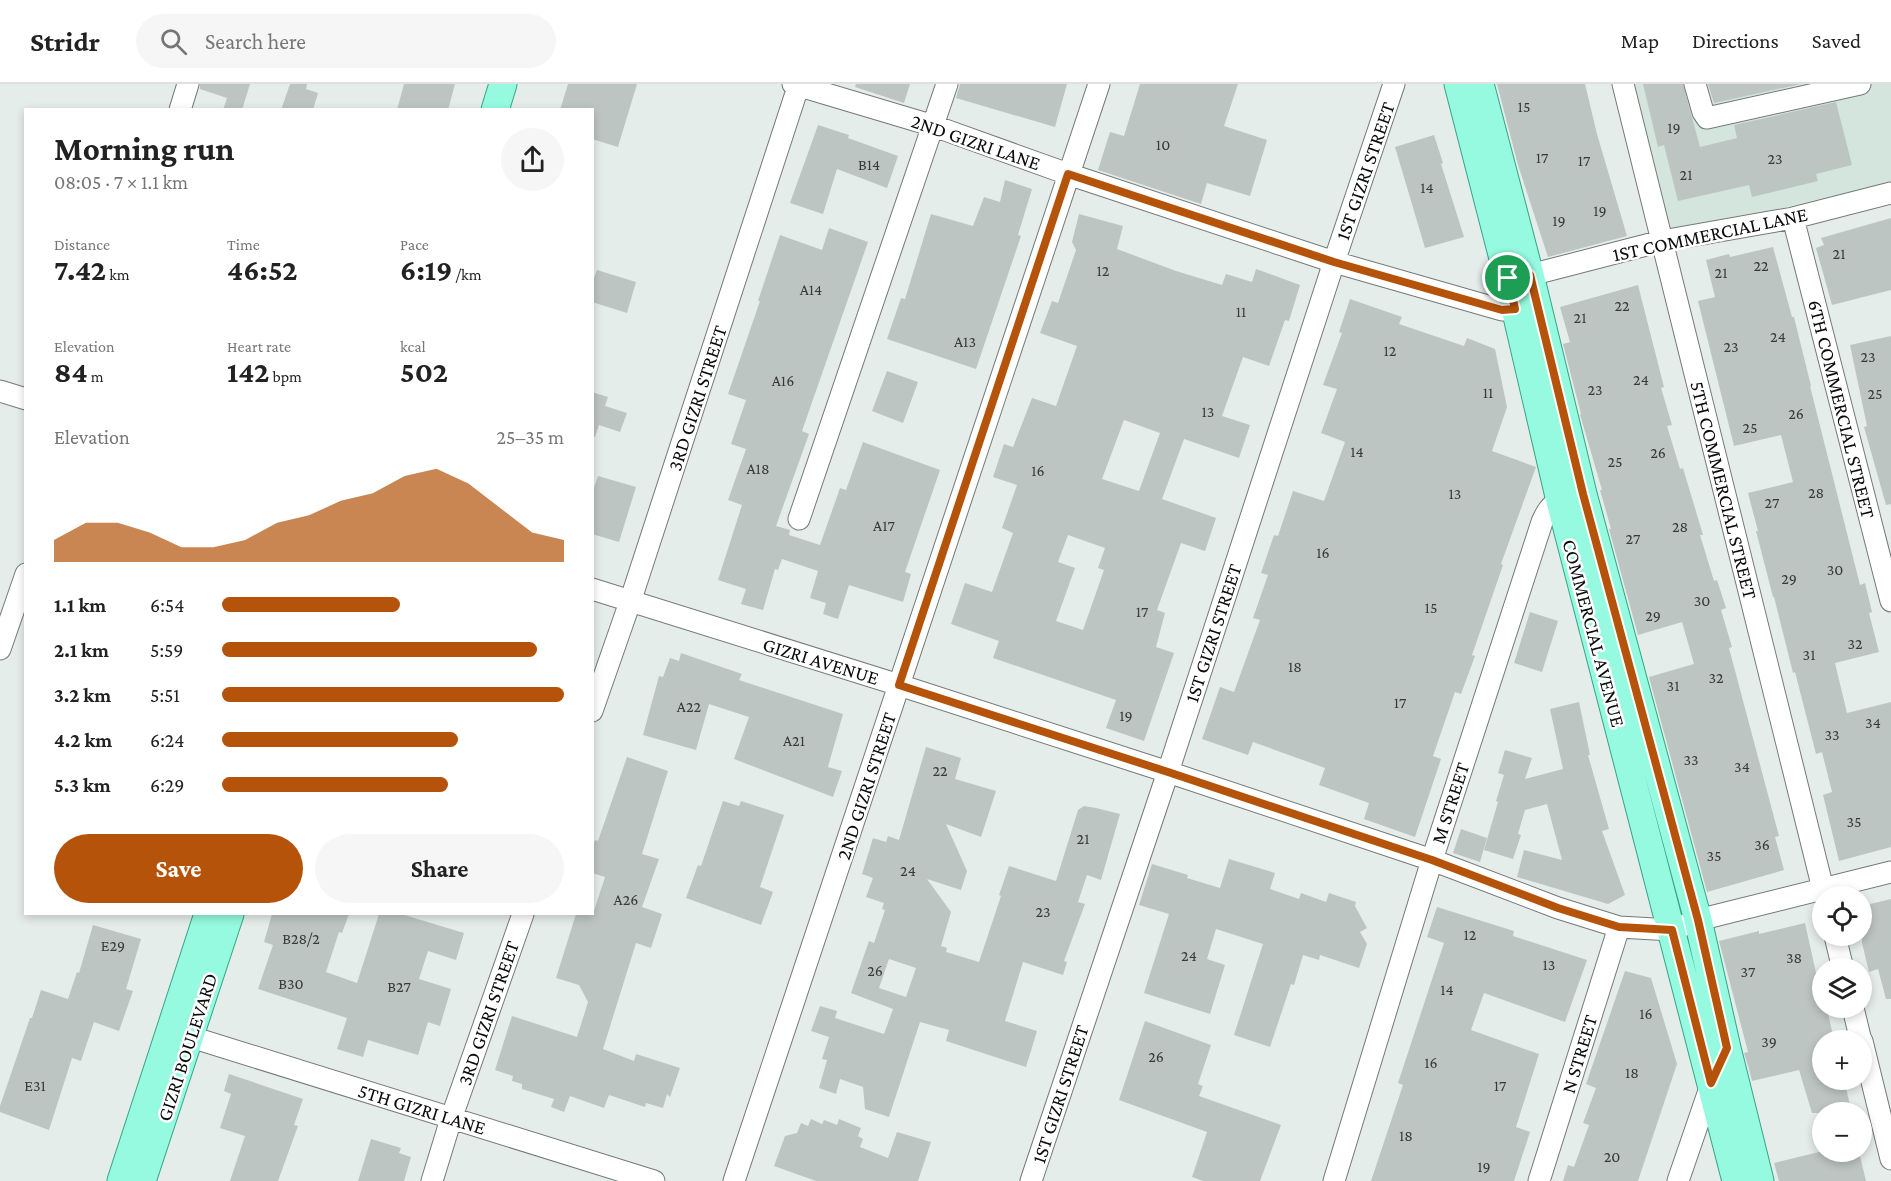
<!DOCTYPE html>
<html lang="en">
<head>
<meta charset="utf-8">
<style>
	body { margin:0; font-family:"Crimson Pro",serif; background:#f6f6f6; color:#222; height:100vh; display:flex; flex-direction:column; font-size:22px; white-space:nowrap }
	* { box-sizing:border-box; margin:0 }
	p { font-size:20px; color:#767676 }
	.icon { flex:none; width:33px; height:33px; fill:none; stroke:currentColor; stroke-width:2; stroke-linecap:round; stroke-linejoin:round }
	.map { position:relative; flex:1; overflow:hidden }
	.panel { position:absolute; left:24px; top:24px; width:570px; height:807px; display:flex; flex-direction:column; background:#fff; border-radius:0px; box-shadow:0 3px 9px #0003 }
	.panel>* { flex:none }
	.tools { position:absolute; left:1812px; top:802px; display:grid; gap:12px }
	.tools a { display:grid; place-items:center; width:60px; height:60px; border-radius:50%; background:#fff; box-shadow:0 3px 9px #0003; font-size:30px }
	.pin { position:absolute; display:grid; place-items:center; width:51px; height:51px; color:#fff; margin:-26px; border:3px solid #fff; border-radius:50%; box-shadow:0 2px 6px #0007 }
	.round { display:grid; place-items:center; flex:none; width:63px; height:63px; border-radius:32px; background:#f6f6f6 }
	.summary { display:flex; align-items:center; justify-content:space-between; height:102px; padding:0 30px }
	h1 { font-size:33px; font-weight:700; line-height:45px }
	.figures { display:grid; grid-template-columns:repeat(3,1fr); gap:9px; height:102px; padding:6px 30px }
	.figures div { display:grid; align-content:center }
	.figures b { font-size:30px; font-weight:700 }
	.figures small { font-size:16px; font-weight:400 }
	.figures p { font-size:16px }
	.chart { height:168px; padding:12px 30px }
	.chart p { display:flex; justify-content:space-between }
	.chart svg { width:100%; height:108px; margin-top:6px; fill:#b45309; opacity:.7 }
	.button { display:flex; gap:12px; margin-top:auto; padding:12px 30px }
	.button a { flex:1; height:69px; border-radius:36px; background:#b45309; color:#fff; font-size:24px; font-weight:700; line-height:69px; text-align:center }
	.button a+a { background:#f6f6f6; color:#222 }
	ul { padding:0 30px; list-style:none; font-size:20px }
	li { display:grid; grid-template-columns:96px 72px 1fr; align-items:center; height:45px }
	li i { height:15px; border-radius:8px; background:#b45309 }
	header { display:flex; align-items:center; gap:36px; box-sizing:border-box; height:84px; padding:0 30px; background:#fff; border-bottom:2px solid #e0e0e0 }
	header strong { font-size:28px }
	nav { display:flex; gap:33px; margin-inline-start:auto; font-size:21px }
	.search { width:420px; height:54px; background:#f6f6f6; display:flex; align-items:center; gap:15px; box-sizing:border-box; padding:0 21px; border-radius:33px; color:#767676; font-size:22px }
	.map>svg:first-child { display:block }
	.built { fill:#d4e5de }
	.building { fill:#bdc5c2; fill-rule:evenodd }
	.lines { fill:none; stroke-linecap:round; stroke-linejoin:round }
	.minor-casing { stroke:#737a78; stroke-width:23 }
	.major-casing { stroke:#36a486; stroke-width:29 }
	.minor { stroke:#fff; stroke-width:21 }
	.major { stroke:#95fadf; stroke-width:27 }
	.route-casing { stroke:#fff; stroke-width:12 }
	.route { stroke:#b45309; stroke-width:8 }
	.labels { text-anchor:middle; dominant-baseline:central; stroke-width:5; stroke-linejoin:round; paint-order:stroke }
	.number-label { font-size:16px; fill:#373a39 }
	.street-label { font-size:20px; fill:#0a0c0b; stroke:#fff }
</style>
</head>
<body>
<header>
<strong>Stridr</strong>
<div class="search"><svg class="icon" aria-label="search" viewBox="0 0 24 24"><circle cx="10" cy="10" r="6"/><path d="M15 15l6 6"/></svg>Search here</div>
<nav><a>Map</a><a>Directions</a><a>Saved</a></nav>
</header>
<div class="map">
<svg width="1891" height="1097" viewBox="0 0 1891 1097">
	<rect width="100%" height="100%" fill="#e5edea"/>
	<path class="built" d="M 1628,0 L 1891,0 L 1891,98 L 1662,152 Z"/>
	<path class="building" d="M 200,0 L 250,0 L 242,26 L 223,26 L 227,14 L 200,5 Z
		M 290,0 L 307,0 L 306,5 L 318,9 L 313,26 L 281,26 Z
		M 404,0 L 455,0 L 448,26 L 397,26 Z
		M 568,0 L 637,0 L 618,63 L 592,55 L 592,26 L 560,26 Z
		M 856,0 L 910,0 L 904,19 L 855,3 Z
		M 960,0 L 1067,0 L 1055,43 L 956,14 Z
		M 1140,0 L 1238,0 L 1224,42 L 1267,56 L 1250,112 L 1207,99 L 1201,120 L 1098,86 L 1110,48 L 1124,52 Z
		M 1497,0 L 1585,0 L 1597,50 L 1627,152 L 1548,173 L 1518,81 Z
		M 1643,0 L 1683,0 L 1700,63 L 1737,54 L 1734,41 L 1836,18 L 1852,81 L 1816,90 L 1818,97 L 1752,113 L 1749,101 L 1678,117 L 1664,61 L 1658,63 Z
		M 1708,0 L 1801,0 L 1714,19 Z
		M 818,41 L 849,51 L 848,54 L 898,72 L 887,104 L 837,85 L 823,130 L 790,119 Z
		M 1434,51 L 1443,79 L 1441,80 L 1464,153 L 1425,164 L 1395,63 Z
		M 1005,96 L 1032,105 L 1018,151 L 1021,152 L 976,285 L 887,255 L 901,214 L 905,215 L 931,130 L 973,142 L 984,113 L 1000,118 Z
		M 1079,130 L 1123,142 L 1117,165 L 1176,187 L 1222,201 L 1226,190 L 1252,198 L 1256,185 L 1300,201 L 1289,237 L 1285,236 L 1269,282 L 1243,273 L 1222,332 L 1250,341 L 1239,374 L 1184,355 L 1162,415 L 1216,434 L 1205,467 L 1181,459 L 1157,526 L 1165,529 L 1156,563 L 1174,569 L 1144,657 L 1106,644 L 1116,616 L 993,574 L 999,557 L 951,540 L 965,499 L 992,508 L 1013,449 L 1002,444 L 1017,401 L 993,393 L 1004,360 L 1013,363 L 1032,314 L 1056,322 L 1077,262 L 1040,249 L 1052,217 L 1058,219 L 1076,166 L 1072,158 ZM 1124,336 L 1160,349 L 1139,407 L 1102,395 ZM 1068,451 L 1105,464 L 1098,484 L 1104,486 L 1083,546 L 1056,537 L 1075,484 L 1058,478 Z
		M 1891,134 L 1891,206 L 1832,221 L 1816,164 L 1824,161 L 1821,154 Z
		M 829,144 L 868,158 L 802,347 L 809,350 L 776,442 L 790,446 L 789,451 L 820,461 L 840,404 L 846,406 L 863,358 L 940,386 L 905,488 L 911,490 L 903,518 L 849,501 L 838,535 L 823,530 L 826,519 L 810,514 L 818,487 L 782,475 L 778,486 L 775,485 L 763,526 L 741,520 L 746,505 L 718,496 L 742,421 L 728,416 L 746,365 L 731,360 L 746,316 L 728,310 L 760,217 L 758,217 L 780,151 L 822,166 Z
		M 1773,163 L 1792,233 L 1794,233 L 1811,302 L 1810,302 L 1860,501 L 1865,499 L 1872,528 L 1869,529 L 1879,568 L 1835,579 L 1847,629 L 1891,618 L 1891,763 L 1839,777 L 1823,711 L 1832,708 L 1822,668 L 1816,670 L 1795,588 L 1793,589 L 1774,513 L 1773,513 L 1756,447 L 1758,447 L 1748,409 L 1793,398 L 1781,351 L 1734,362 L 1698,217 L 1715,213 L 1706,176 L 1729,170 L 1730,173 Z
		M 597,186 L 636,198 L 627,229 L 592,218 L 592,199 Z
		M 1638,201 L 1664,303 L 1661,304 L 1672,341 L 1667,342 L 1680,385 L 1683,384 L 1703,451 L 1700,451 L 1714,497 L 1717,496 L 1726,524 L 1721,526 L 1732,563 L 1729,564 L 1779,752 L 1775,753 L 1784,786 L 1707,808 L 1649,593 L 1694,580 L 1682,538 L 1638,551 L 1609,445 L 1611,445 L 1600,406 L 1602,406 L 1581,334 L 1580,331 L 1581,330 L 1563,260 L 1570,258 L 1560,223 Z
		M 1350,215 L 1402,233 L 1399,240 L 1464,262 L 1467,254 L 1495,265 L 1507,323 L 1492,367 L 1536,383 L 1501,480 L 1503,481 L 1472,571 L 1475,572 L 1461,610 L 1455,608 L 1433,672 L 1441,675 L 1415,753 L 1364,735 L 1369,719 L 1319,701 L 1325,684 L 1253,658 L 1248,671 L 1202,655 L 1220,603 L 1234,608 L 1260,536 L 1253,534 L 1268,491 L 1261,489 L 1274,451 L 1278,452 L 1293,407 L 1324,417 L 1345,358 L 1321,349 L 1337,305 L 1323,301 L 1342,249 L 1339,248 Z
		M 1891,252 L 1891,420 L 1886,421 L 1864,343 L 1867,342 L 1850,261 Z
		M 887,287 L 918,298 L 903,339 L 872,327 Z
		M 592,308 L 608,313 L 605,322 L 627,329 L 620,348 L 599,341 L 595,353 L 592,352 Z
		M 598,392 L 636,403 L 619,458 L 592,450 L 592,410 Z
		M 1530,528 L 1558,537 L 1542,588 L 1514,579 Z
		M 681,569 L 742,590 L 739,596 L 843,630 L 828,683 L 842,687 L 833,713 L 734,675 L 749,633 L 709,620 L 696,666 L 643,651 L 659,592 L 663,593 L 670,574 L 679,577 Z
		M 1579,618 L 1590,671 L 1588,671 L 1609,745 L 1602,747 L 1625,811 L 1608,820 L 1517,793 L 1524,766 L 1562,776 L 1547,720 L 1525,726 L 1518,750 L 1521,751 L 1513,775 L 1484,766 L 1498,718 L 1496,717 L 1504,691 L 1498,689 L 1505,666 L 1532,674 L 1525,695 L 1563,685 L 1550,625 Z
		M 926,663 L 961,674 L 955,695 L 996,707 L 981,753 L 946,740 L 967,787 L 961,806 L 927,795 L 951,828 L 941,862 L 947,864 L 946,868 L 979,878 L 1001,812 L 999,811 L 1009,782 L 1056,797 L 1078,726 L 1084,722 L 1096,724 L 1120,730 L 1101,796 L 1087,791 L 1078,818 L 1085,820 L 1064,877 L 1067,878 L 1063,891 L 1023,878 L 1005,937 L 1037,947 L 1026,983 L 946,957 L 949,946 L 920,938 L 889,1033 L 865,1025 L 863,1003 L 840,995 L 836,1010 L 819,1004 L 827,976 L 822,975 L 829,953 L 811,947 L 820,922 L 837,927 L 835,934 L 884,950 L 893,925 L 851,909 L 869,857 L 874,859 L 885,826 L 882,825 L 884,819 L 866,813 L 873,794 L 862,790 L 873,754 L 886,758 L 888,752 L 899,756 ZM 889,875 L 916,884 L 906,913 L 879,904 Z
		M 627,673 L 668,687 L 642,770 L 659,775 L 642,823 L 662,830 L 651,864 L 636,859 L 603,965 L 634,977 L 636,970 L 680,984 L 670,1013 L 667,1010 L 663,1024 L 646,1019 L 645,1023 L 609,1011 L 604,1024 L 570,1012 L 564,1028 L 551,1023 L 554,1015 L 522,1005 L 522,1000 L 512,997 L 513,992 L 495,986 L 512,932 L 577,953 L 588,918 L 579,901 L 556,894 L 576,830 L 593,830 L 605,793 L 592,789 L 592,763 L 595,756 L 598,757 Z
		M 723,717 L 739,722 L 741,717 L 784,731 L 760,803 L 773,808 L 761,841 L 686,814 L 698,781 L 701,782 Z
		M 1461,745 L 1487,754 L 1480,778 L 1453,769 Z
		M 1229,775 L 1275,789 L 1270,805 L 1299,815 L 1301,809 L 1326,818 L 1329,809 L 1356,818 L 1355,822 L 1367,844 L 1360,848 L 1367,860 L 1359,884 L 1320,871 L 1319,876 L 1303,871 L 1294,901 L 1291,900 L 1270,963 L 1234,951 L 1263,860 L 1216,845 L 1207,875 L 1225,881 L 1210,930 L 1144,909 L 1169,830 L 1139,821 L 1152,780 L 1188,791 L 1187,794 L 1220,804 Z
		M 1891,815 L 1891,915 L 1886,915 L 1878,885 L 1869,888 L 1862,859 L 1862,822 Z
		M 1437,823 L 1514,847 L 1513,852 L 1587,876 L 1565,938 L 1484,909 L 1471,946 L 1539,970 L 1516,1043 L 1530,1048 L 1514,1097 L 1371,1097 L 1403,1001 L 1398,999 L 1444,859 L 1427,853 Z
		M 272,830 L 349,830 L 342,849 L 339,848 L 326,888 L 357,899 L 379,830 L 401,830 L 464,849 L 456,876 L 428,867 L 419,895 L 451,905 L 440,942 L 428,938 L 418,971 L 368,956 L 363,973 L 337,965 L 347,934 L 258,905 L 273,861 L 264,858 Z
		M 1805,839 L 1822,916 L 1822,924 L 1827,924 L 1834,957 L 1822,957 L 1822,996 L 1844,996 L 1852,1029 L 1812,1029 L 1799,986 L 1752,997 L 1749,985 L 1744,969 L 1748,968 L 1719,857 L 1759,847 L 1759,850 Z
		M 93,841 L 141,855 L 126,905 L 133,907 L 119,947 L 94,938 L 81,977 L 72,974 L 49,1046 L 0,1028 L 0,1022 L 30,934 L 32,934 L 41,906 L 68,915 L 77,888 L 79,889 Z
		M 1625,887 L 1651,894 L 1677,980 L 1638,1097 L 1563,1097 L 1568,1081 L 1574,1083 L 1589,1041 L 1583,1039 L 1596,1004 L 1586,1000 Z
		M 1145,937 L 1211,961 L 1198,1000 L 1203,1002 L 1199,1012 L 1281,1041 L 1260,1097 L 1203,1097 L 1192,1093 L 1207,1048 L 1119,1016 Z
		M 229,990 L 303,1015 L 294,1041 L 298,1042 L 278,1097 L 230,1097 L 245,1052 L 220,1044 L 231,1010 L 224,1007 Z
		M 811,1035 L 822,1040 L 824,1036 L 837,1041 L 839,1035 L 861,1044 L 858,1052 L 863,1055 L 860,1063 L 888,1074 L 897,1048 L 931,1058 L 918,1097 L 816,1097 L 774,1082 L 785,1052 L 797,1049 L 801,1039 L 808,1042 Z
		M 371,1055 L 401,1064 L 399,1069 L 411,1073 L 404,1097 L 358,1097 Z
		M 1819,1068 L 1859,1068 L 1866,1097 L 1779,1097 L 1774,1079 Z"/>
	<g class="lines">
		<g class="minor-casing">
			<path id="minor" d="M 793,0 L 934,42 L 1068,90 L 1334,178 L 1502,226 L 1531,223
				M 1623,0 L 1825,813
				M 1695,0 L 1703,28 L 1707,34 L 1860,0
				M 180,26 L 188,0
				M 1793,134 L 1891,517
				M 1517,193 L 1530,191 L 1662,157 L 1793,134 L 1891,109
				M 0,307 L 26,315
				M 799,435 L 947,0
				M 592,505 L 899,601 L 1168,688 L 1432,776 L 1558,824 L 1619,843 L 1672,846 L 1698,836 L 1891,788
				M 0,565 L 26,490
				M 592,627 L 630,518 L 799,0
				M 1835,852 L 1843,885
				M 1853,924 L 1861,957
				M 191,953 L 654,1097
				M 1862,957 L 1891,1075
				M 432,1097 L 451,1035 L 523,830
				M 734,1097 L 1099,0
				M 1031,1097 L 1168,688 L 1334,178 L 1394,0
				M 1334,1097 L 1432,776 L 1542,438 C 1546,429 1550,421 1560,417
				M 1539,1097 L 1619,843
				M 1678,1097 L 1712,998"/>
		</g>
		<g class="major-casing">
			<path id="major" d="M 1458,0 L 1508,194 L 1560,417 L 1736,1097
				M 1480,0 L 1530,191 L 1583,410 L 1698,836 L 1727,964 L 1760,1097
				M 495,26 L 503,0
				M 121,1097 L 208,830
				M 142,1097 L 230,830"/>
		</g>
		<use href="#minor" class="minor"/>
		<use href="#major" class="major"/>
	</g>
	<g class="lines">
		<g class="route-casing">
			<path id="route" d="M 1068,90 L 1334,178 L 1502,226 L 1515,225 L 1508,194 L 1530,191 L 1583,410 L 1698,836 L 1727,964 L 1711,999 L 1672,846 L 1619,843 L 1558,824 L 1432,776 L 1168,688 L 899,601 Z"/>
		</g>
		<use href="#route" class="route"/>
	</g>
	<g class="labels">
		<g class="number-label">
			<text x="1524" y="22">15</text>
			<text x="1674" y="43">19</text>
			<text x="1163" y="60">10</text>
			<text x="1542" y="73">17</text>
			<text x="1775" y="74">23</text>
			<text x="1584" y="76">17</text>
			<text x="869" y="80">B14</text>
			<text x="1686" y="90">21</text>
			<text x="1427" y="103">14</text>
			<text x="1600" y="126">19</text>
			<text x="1559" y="136">19</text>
			<text x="1839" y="169">21</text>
			<text x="1761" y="181">22</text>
			<text x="1103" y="186">12</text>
			<text x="1721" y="188">21</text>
			<text x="811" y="205">A14</text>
			<text x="1622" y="221">22</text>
			<text x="1241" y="227">11</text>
			<text x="1580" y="233">21</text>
			<text x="1778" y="252">24</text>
			<text x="965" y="257">A13</text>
			<text x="1731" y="262">23</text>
			<text x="1390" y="266">12</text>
			<text x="1868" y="272">23</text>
			<text x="1641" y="295">24</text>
			<text x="783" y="296">A16</text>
			<text x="1595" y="305">23</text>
			<text x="1488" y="308">11</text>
			<text x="1875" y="309">25</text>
			<text x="1208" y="327">13</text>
			<text x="1796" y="329">26</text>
			<text x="1750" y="343">25</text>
			<text x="1357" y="367">14</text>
			<text x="1658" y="368">26</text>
			<text x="1615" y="377">25</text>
			<text x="758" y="384">A18</text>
			<text x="1038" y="386">16</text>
			<text x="1816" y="408">28</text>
			<text x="1455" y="409">13</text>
			<text x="1772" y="418">27</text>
			<text x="884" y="441">A17</text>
			<text x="1680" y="442">28</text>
			<text x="1633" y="454">27</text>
			<text x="1323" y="468">16</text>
			<text x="1835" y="485">30</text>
			<text x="1789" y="494">29</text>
			<text x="1702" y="516">30</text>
			<text x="1431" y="523">15</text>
			<text x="1142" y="527">17</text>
			<text x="1653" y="531">29</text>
			<text x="1855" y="559">32</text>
			<text x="1809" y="570">31</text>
			<text x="1295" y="582">18</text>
			<text x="1716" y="593">32</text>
			<text x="1673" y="601">31</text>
			<text x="1400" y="618">17</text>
			<text x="689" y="622">A22</text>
			<text x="1126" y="631">19</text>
			<text x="1873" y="638">34</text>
			<text x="1832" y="650">33</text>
			<text x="794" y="656">A21</text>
			<text x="1691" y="675">33</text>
			<text x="1742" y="682">34</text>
			<text x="940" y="686">22</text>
			<text x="1854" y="737">35</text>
			<text x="1083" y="754">21</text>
			<text x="1762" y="760">36</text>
			<text x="1714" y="771">35</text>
			<text x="908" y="786">24</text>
			<text x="626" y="815">A26</text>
			<text x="1043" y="827">23</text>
			<text x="1470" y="850">12</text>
			<text x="301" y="854">B28/2</text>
			<text x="113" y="861">E29</text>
			<text x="1189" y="871">24</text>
			<text x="1794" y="873">38</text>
			<text x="1549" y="880">13</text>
			<text x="875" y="886">26</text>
			<text x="1748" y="887">37</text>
			<text x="291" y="899">B30</text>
			<text x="399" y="902">B27</text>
			<text x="1447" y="905">14</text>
			<text x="1646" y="929">16</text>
			<text x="1769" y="957">39</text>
			<text x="1156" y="972">26</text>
			<text x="1431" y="978">16</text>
			<text x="1632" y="988">18</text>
			<text x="35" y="1001">E31</text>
			<text x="1500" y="1001">17</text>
			<text x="1406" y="1051">18</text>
			<text x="1612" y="1072">20</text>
			<text x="1484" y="1082">19</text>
		</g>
		<g class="street-label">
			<text transform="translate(976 58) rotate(19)">2ND GIZRI LANE</text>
			<text transform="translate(1365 87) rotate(-71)">1ST GIZRI STREET</text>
			<text transform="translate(1710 150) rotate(-12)">1ST COMMERCIAL LANE</text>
			<text transform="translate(697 314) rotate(-72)">3RD GIZRI STREET</text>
			<text transform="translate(1842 325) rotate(76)">6TH COMMERCIAL STREET</text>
			<text transform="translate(1724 406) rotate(76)">5TH COMMERCIAL STREET</text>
			<text transform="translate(1213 549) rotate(-72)">1ST GIZRI STREET</text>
			<text transform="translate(1594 549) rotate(75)">COMMERCIAL AVENUE</text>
			<text transform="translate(821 577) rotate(17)">GIZRI AVENUE</text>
			<text transform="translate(866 702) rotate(-72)">2ND GIZRI STREET</text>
			<text transform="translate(1450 719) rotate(-72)">M STREET</text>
			<text transform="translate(488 929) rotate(-71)">3RD GIZRI STREET</text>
			<text transform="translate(187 963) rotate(-72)">GIZRI BOULEVARD</text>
			<text transform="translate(1579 970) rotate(-73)">N STREET</text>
			<text transform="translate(1060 1010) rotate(-72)">1ST GIZRI STREET</text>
			<text transform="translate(422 1025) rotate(17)">5TH GIZRI LANE</text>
		</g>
	</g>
</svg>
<div class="tools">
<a><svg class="icon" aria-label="locate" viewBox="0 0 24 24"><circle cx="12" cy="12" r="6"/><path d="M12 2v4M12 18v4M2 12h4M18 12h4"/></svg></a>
<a><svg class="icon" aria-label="layers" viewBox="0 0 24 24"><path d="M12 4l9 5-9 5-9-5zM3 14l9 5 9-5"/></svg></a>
<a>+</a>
<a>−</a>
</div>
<div class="pin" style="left:1508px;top:194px;background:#1e9e55"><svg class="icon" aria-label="arrive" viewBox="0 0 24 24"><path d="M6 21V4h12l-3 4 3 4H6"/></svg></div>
<section class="panel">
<div class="summary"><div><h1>Morning run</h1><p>08:05 · 7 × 1.1 km</p></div><a class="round"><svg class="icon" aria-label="share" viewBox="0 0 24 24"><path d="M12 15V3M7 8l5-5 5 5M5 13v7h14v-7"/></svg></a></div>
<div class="figures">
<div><p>Distance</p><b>7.42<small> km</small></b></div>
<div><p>Time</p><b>46:52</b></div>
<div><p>Pace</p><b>6:19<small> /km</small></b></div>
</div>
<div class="figures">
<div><p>Elevation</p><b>84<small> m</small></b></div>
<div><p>Heart rate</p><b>142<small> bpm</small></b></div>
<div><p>kcal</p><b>502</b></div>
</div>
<div class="chart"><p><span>Elevation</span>25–35 m</p>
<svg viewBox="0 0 160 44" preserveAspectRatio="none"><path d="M0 44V35L10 28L20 28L30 32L40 38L50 38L60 35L70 28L80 25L90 19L100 16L110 9L120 6L130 12L140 22L150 32L160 35V44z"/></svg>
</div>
<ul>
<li><b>1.1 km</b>6:54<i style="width:52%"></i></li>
<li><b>2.1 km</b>5:59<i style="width:92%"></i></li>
<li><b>3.2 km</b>5:51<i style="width:100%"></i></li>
<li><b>4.2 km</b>6:24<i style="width:69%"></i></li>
<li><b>5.3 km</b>6:29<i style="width:66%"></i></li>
</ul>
<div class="button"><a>Save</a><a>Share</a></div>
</section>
</div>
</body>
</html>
